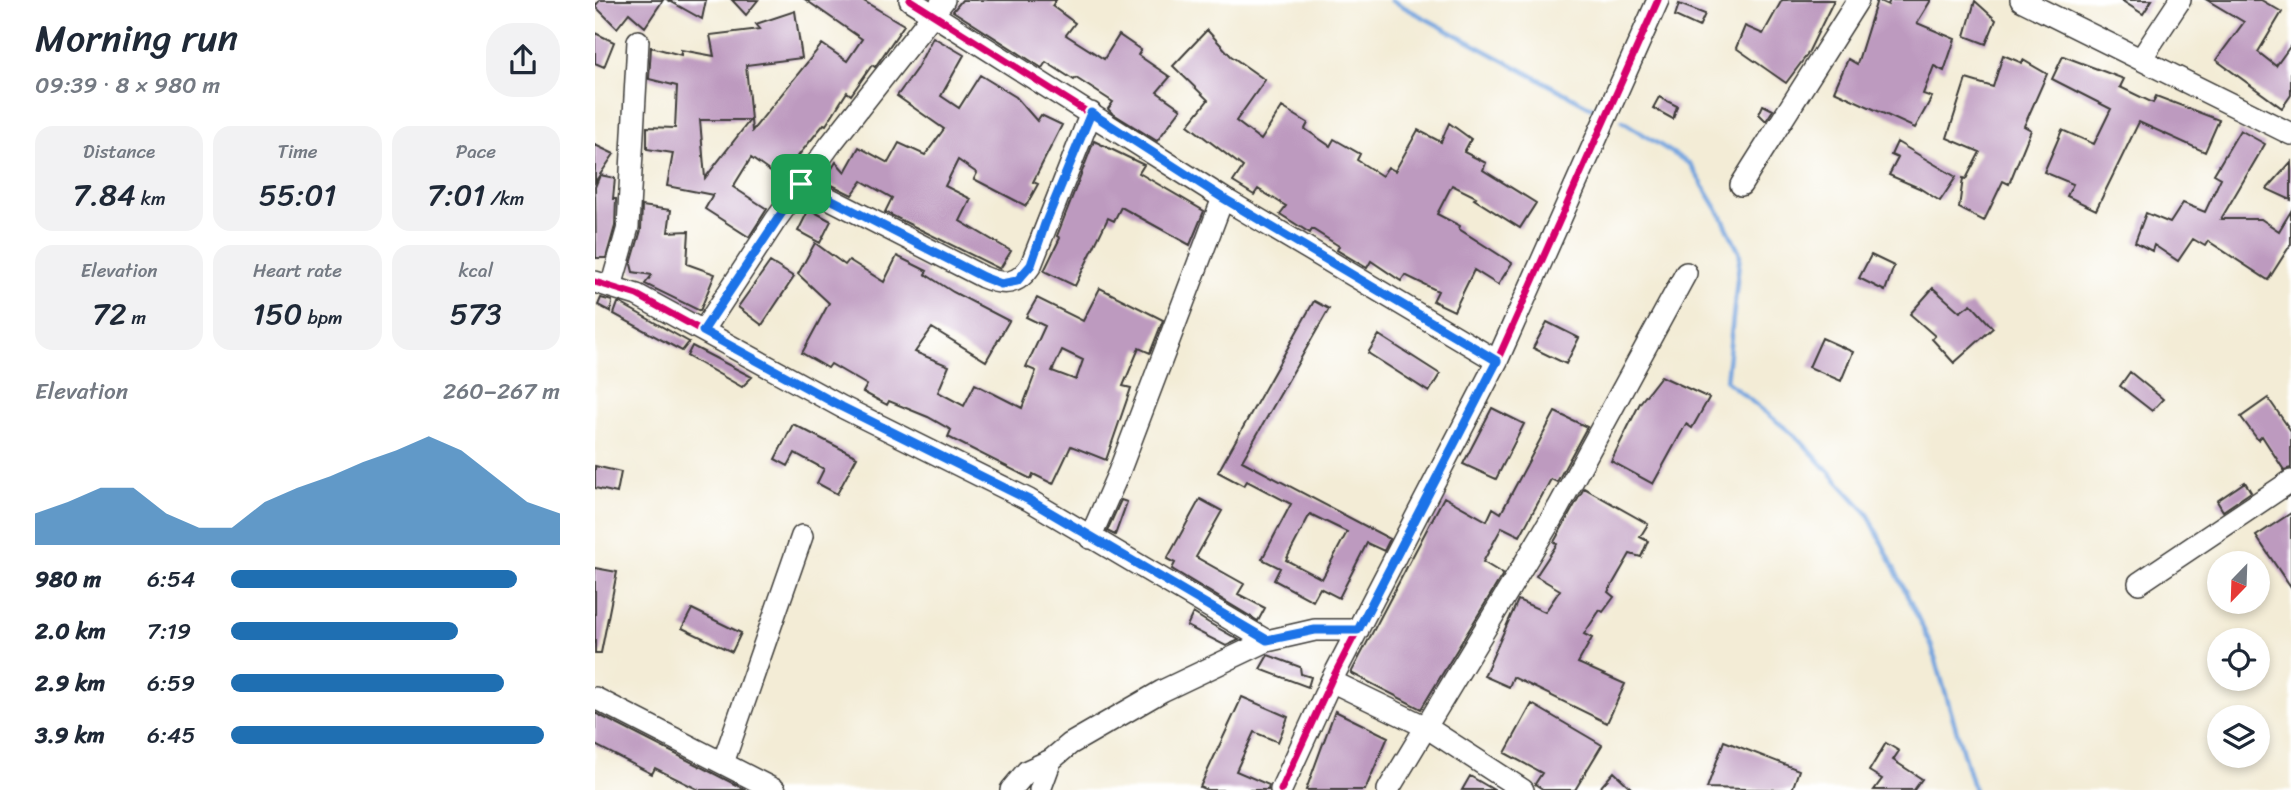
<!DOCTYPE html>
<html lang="en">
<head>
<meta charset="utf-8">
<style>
	body { margin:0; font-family:Sriracha,sans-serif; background:#f2f2f3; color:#1f2937; height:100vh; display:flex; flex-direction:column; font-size:26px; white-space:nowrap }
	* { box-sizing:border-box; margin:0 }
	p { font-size:23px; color:#747a83 }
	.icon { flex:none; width:38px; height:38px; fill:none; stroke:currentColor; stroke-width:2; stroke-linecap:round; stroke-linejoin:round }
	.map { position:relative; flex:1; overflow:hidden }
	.panel { display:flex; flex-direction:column; background:#fff; width:595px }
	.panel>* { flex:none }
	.needle { width:46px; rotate:203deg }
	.controls { position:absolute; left:1612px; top:551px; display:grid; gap:14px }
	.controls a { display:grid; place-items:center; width:63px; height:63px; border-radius:50%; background:#fff; box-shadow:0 4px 10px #0003; font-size:35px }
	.pin { position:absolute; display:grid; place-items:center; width:60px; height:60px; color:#fff; margin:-30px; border-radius:14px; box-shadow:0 4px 10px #0006 }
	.round { display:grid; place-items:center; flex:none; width:74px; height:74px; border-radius:28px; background:#f2f2f3 }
	.summary { display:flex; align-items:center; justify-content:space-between; height:119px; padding:0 35px }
	h1 { font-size:38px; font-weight:600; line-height:52px }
	.figures { display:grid; grid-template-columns:repeat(3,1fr); gap:10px; height:119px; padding:7px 35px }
	.figures div { display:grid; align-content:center; border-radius:18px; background:#f2f2f3; text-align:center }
	.figures b { font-size:30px; font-weight:600 }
	.figures small { font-size:19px; font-weight:400 }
	.figures p { font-size:19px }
	.chart { height:196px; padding:14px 35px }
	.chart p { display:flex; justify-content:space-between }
	.chart svg { width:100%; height:126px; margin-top:7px; fill:#1f6fb2; opacity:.7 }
	ul { padding:0 35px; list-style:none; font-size:23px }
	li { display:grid; grid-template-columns:112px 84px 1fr; align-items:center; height:52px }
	li i { height:18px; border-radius:9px; background:#1f6fb2 }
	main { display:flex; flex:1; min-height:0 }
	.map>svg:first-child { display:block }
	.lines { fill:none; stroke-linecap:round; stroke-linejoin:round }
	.stream { stroke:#72a3dd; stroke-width:4.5 }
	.building { fill:#bd9abf; fill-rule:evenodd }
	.minor-casing { stroke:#3c3b38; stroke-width:24 }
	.minor { stroke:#fff; stroke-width:21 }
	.cycleway-casing { stroke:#fff; stroke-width:11 }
	.cycleway { stroke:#d6006c; stroke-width:7 }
	.route-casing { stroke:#fff; stroke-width:14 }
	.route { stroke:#1a73e8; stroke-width:9 }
</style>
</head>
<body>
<main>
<section class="panel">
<div class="summary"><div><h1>Morning run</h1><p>09:39 · 8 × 980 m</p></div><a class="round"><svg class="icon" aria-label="share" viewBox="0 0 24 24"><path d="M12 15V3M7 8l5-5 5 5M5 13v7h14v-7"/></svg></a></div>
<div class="figures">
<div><p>Distance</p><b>7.84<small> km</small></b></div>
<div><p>Time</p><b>55:01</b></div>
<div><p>Pace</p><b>7:01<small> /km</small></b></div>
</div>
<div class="figures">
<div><p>Elevation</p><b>72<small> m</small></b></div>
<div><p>Heart rate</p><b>150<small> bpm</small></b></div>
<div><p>kcal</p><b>573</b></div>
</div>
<div class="chart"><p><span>Elevation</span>260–267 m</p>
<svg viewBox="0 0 160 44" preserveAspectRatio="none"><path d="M0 44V33L10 29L20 24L30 24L40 33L50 38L60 38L70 29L80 24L90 20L100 15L110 11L120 6L130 11L140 20L150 29L160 33V44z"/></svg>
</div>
<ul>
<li><b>980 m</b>6:54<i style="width:87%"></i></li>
<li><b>2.0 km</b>7:19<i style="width:69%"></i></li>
<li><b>2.9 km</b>6:59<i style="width:83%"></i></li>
<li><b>3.9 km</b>6:45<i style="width:95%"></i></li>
</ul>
</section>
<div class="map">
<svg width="1696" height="790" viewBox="0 0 1696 790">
	<rect width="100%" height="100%" fill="#fff"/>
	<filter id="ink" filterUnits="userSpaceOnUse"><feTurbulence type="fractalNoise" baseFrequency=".0143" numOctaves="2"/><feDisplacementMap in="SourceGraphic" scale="14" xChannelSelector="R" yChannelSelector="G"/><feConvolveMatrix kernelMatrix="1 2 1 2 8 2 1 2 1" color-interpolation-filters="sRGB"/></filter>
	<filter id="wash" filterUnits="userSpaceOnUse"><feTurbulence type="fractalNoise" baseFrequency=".00686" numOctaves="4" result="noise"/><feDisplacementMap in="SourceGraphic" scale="28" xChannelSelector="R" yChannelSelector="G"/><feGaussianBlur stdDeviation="1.57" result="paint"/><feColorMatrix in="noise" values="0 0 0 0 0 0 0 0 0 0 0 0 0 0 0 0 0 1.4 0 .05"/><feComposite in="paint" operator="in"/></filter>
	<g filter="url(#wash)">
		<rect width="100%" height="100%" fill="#f3ecd6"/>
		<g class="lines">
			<path class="stream" d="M 796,0 L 1003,111
				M 1027,121 L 1095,164 L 1127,217 L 1145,254 L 1131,381 L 1204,439 L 1273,514 L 1337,647 L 1379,790"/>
		</g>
		<g id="blocks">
			<path class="building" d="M 5,0 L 68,0 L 50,27 L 34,13 L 22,28 L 0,6 Z
				M 73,0 L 111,0 L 107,19 Z
				M 137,0 L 163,0 L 151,15 Z
				M 211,0 L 267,0 L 309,25 L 280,67 L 277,65 L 256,95 L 252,92 L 231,125 L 229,124 L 203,156 L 206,158 L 191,183 L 156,158 L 138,187 L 172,209 L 154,237 L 110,209 L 118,195 L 72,186 L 78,153 L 52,149 L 52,127 L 80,128 L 82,86 L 54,79 L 56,47 L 86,55 L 86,50 L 119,56 L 115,35 L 165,29 L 161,24 L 200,11 L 207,58 L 151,65 L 157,131 L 227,44 L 252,61 L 267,39 ZM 105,120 L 155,120 L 110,178 Z
				M 367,0 L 461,0 L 457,6 L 480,23 L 471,35 L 509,59 L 524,35 L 546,50 L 543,55 L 575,77 L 562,92 L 586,109 L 562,141 L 517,113 L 513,109 L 518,102 L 481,78 L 479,80 L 451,62 L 447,68 L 358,11 Z
				M 1187,0 L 1239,0 L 1212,55 L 1191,83 L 1141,48 L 1150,26 L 1168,34 Z
				M 1282,0 L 1293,5 L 1295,0 L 1336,0 L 1322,23 L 1360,39 L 1349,71 L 1339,66 L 1328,94 L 1337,97 L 1320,128 L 1239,91 L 1253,59 L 1262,64 Z
				M 1526,0 L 1557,0 L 1548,14 Z
				M 1612,0 L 1666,0 L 1687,12 L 1663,52 L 1681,66 L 1696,45 L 1696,95 L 1687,108 L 1621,60 L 1649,22 Z
				M 1380,1 L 1401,20 L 1391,44 L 1370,36 Z
				M 1084,4 L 1110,14 L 1104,27 L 1080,16 Z
				M 612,30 L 636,56 L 670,80 L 641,121 L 666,140 L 687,107 L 713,123 L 710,129 L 735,146 L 739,139 L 765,154 L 762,160 L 787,176 L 793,167 L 800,171 L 823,130 L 846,142 L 854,123 L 876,139 L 869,152 L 891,163 L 888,170 L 941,203 L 925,228 L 879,199 L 881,197 L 857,185 L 842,214 L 865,226 L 864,229 L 917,263 L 903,285 L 879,270 L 859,311 L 838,301 L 843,291 L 810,275 L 806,281 L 776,261 L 772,268 L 742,250 L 744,246 L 717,229 L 715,233 L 685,214 L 691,206 L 663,189 L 659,195 L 638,182 L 648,167 L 593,125 L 613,100 L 578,66 Z
				M 0,33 L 19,42 L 9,67 L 0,63 Z
				M 338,37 L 369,55 L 346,96 L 364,108 L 385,75 L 421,97 L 442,121 L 446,115 L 467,125 L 438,182 L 443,184 L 431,206 L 379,179 L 382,173 L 363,160 L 350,186 L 376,199 L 365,221 L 416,251 L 405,269 L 290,212 L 297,198 L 267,181 L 257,195 L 229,181 L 241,162 L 250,172 L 264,147 L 293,163 L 304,143 L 330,155 L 349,129 L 302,96 L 322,68 Z
				M 1408,55 L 1427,63 L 1428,60 L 1452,74 L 1429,126 L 1436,130 L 1414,184 L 1408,181 L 1389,221 L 1364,208 L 1368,178 L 1371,179 L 1385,152 L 1352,138 L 1371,79 L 1398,87 Z
				M 1468,56 L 1529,79 L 1525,87 L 1558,103 L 1561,96 L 1624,120 L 1610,152 L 1544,122 L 1501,210 L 1472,196 L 1478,184 L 1449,172 L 1467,130 L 1499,144 L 1516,109 L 1457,79 Z
				M 1064,97 L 1082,106 L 1078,119 L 1058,108 Z
				M 1168,105 L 1178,110 L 1171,121 L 1164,114 Z
				M 1645,130 L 1670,144 L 1626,219 L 1666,219 L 1684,231 L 1696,211 L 1696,244 L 1673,280 L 1613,241 L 1610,246 L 1598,239 L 1583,261 L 1559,245 L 1557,251 L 1540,242 L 1551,213 L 1575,223 L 1588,203 L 1610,212 L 1626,178 L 1619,174 Z
				M 499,141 L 549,165 L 544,173 L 609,211 L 595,245 L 526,207 L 519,221 L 513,218 L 480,286 L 449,271 L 465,238 L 462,236 Z
				M 1302,142 L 1361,177 L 1345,201 L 1324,188 L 1294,175 L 1303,158 L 1296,155 Z
				M 0,145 L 19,154 L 0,182 Z
				M 1696,162 L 1696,200 L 1672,189 Z
				M 5,175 L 20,178 L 18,199 L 21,199 L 20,226 L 11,258 L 1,258 L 0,187 Z
				M 47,206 L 76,210 L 73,232 L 94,231 L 92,264 L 120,274 L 105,311 L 50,284 L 57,275 L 38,272 L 36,264 L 46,230 Z
				M 214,209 L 236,221 L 225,243 L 203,231 Z
				M 220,243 L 250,265 L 254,260 L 289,282 L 302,256 L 332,271 L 330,274 L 358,292 L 414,321 L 391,361 L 337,328 L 320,352 L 354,366 L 343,392 L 369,406 L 380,384 L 427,408 L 441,371 L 431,367 L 450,326 L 431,317 L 442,298 L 488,321 L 505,288 L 568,320 L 555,353 L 544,348 L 528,386 L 536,388 L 511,460 L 476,446 L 458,484 L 438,474 L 436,479 L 353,437 L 356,430 L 333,417 L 294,401 L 292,405 L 268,392 L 272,385 L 236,364 L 233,368 L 207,353 L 234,303 L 203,274 ZM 467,350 L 488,360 L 481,380 L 457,371 Z
				M 1276,255 L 1299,266 L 1290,291 L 1264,278 Z
				M 175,262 L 199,277 L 167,325 L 143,307 Z
				M 1338,288 L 1365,312 L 1376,304 L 1398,328 L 1359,363 L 1337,339 L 1340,336 L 1315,314 Z
				M 6,298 L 17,301 L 16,312 L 3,305 Z
				M 719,301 L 734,309 L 647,461 L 795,539 L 789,551 L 772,543 L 744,598 L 725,588 L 718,601 L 679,580 L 685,568 L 667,559 L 696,504 L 652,481 L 649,486 L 623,472 ZM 715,514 L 752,532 L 727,579 L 691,560 Z
				M 23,303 L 25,303 L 94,342 L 87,351 L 19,314 Z
				M 952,322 L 984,338 L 971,364 L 938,348 Z
				M 784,335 L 845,374 L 834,392 L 773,353 Z
				M 1227,338 L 1258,352 L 1246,381 L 1214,367 Z
				M 97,346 L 157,377 L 147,387 L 92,356 Z
				M 1535,372 L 1568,399 L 1557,411 L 1525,386 Z
				M 1066,376 L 1114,398 L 1097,428 L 1091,424 L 1058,484 L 1016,461 L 1045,403 Z
				M 1673,398 L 1696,431 L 1696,468 L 1689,470 L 1667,436 L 1663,440 L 1646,417 Z
				M 897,408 L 929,424 L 901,479 L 868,464 Z
				M 960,412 L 992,427 L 962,482 L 956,479 L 925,536 L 907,527 L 888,562 L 908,574 L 826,709 L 756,673 L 849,497 L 892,521 L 898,508 L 906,513 Z
				M 198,424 L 262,457 L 242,494 L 222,483 L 229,469 L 200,453 L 193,466 L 180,459 Z
				M 0,466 L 26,472 L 22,493 L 0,488 Z
				M 1650,482 L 1656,492 L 1628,511 L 1622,501 Z
				M 989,488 L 1053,524 L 1045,537 L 1053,541 L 1046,557 L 1035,554 L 1013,592 L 1019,597 L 1008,612 L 1005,610 L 989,634 L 997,638 L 983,663 L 1030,684 L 1012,723 L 918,677 L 914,687 L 889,676 L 923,600 L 950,612 L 965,590 L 941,576 L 962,544 L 959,542 Z
				M 605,499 L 627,511 L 601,557 L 649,584 L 643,594 L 670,608 L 663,621 L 577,569 L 580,563 L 572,559 Z
				M 526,500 L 532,502 L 520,535 L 512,531 Z
				M 1696,513 L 1696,588 L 1661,536 Z
				M 0,568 L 22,572 L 6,653 L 0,653 Z
				M 97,609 L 146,633 L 137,652 L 87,628 Z
				M 598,613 L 614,623 L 644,640 L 631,646 L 592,626 Z
				M 673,655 L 705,667 L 706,674 L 716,677 L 713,687 L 665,669 Z
				M 647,697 L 693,717 L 683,742 L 659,732 L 641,771 L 674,785 L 673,790 L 612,790 L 605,787 Z
				M 937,704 L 1007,745 L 980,790 L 949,790 L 940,784 L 947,773 L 910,753 Z
				M 740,711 L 793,737 L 770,790 L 711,790 Z
				M 0,713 L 151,790 L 104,790 L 60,768 L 57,774 L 0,745 Z
				M 1129,741 L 1204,770 L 1197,790 L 1112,788 Z
				M 1291,743 L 1304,751 L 1298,760 L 1327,779 L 1319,790 L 1279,790 L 1287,779 L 1274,771 Z
				M 1019,772 L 1038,790 L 1003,790 Z
				M 875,776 L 899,790 L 867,790 Z"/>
		</g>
	</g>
	<g filter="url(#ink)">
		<use href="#blocks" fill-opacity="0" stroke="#3c3b38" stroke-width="2"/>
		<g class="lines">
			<g class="minor-casing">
				<path id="minor" d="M 315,0 L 628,198 L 902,361
					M 1426,0 L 1696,134
					M 1546,59 L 1585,0
					M 206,184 L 388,277 C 409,286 423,285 436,265 L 496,113
					M 1146,185 L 1263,0
					M 0,282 L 42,295 L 247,407 L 434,500 L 672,641 L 720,630 L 763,630
					M 16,287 L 33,227 L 43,41
					M 108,331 L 180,221 L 235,145 L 349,0
					M 495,538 L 524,472 L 628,198
					M 1544,583 L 1696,481
					M 736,681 L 831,727 L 928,790
					M 0,698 L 180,790
					M 128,763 L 207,536
					M 416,790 L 432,771 L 456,760
					M 445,790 L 456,760 L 475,744 L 567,691 L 672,641
					M 686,790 L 736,681 L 902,361 L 1063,0
					M 793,790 L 963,508 L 1091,273"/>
			</g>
			<use href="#minor" class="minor"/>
			<g class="cycleway-casing">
				<path id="cycleway" d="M 315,0 L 628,198 L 902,361
					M 0,282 L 42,295 L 247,407 L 434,500 L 672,641 L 720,630 L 763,630
					M 686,790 L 736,681 L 902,361 L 1063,0"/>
			</g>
			<use href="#cycleway" class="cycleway"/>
		</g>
	</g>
	<g class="lines" filter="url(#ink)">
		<g class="route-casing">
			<path id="route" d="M 496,113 L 628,198 L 902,361 L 763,630 L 720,630 L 672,640 L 434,500 L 247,407 L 108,331 L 206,184 L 388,277 L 406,284 L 422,281 L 436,265 L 450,224 Z"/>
		</g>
		<use href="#route" class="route"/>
	</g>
</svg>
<div class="controls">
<a><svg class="needle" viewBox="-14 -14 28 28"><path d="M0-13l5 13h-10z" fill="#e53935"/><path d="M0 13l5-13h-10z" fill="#747a83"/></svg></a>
<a><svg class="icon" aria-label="locate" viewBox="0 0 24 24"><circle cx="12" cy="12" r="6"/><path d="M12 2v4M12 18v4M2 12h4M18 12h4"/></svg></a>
<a><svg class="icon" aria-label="layers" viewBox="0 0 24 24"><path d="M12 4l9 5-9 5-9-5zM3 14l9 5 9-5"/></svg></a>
</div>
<div class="pin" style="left:206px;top:184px;background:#1e9e55"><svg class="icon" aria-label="arrive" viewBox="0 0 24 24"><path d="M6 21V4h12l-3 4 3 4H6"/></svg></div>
</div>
</main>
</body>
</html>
